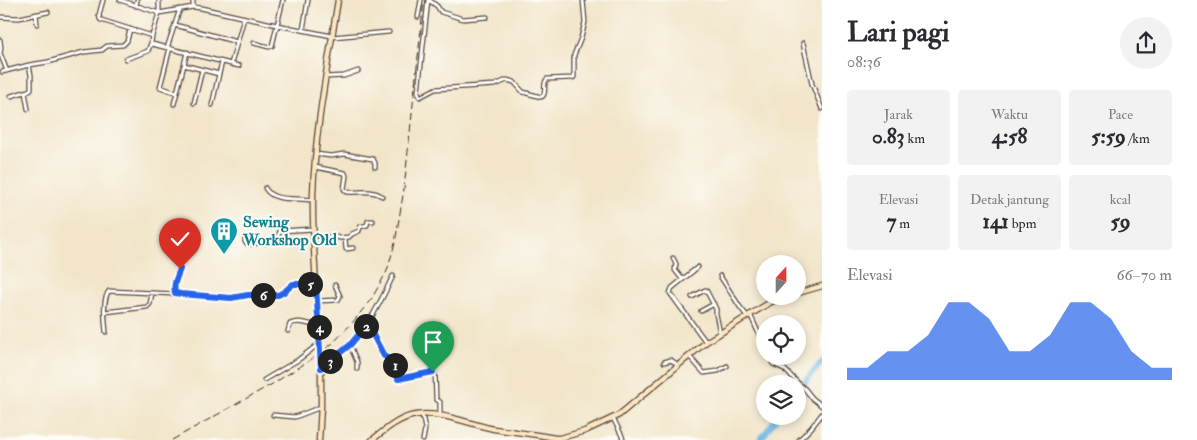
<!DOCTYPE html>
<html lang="id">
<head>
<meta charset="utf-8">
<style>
	body { margin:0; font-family:"IM FELL Double Pica",serif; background:#f2f2f3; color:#2b2b33; height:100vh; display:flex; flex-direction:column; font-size:19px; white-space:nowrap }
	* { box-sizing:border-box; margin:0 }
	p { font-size:16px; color:#7c7c81 }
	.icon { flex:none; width:28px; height:28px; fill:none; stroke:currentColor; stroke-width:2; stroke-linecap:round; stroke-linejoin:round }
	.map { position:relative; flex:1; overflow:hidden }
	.details { display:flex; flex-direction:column; background:#fff; width:375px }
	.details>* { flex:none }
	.needle { width:32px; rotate:21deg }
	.fabs { position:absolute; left:756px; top:255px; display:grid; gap:10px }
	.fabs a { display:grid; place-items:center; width:50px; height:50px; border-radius:50%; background:#fff; box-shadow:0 2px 8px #0003; font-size:25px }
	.pin { position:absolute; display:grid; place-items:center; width:42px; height:42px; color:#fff; margin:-51px -21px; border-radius:50% 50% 50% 0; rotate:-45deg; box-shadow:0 0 5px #0007 }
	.pin .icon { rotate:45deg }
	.km { position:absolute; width:25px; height:25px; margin:-12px; border-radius:50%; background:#222; color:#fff; font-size:14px; line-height:25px; text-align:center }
	.round { display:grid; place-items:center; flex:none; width:52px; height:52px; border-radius:26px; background:#f2f2f3 }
	.headline { display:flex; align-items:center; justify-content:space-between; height:85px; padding:0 25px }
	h1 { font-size:28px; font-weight:700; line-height:38px }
	.metrics { display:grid; grid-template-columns:repeat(3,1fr); gap:8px; height:85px; padding:5px 25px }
	.metrics div { display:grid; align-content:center; border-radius:5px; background:#f2f2f3; text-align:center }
	.metrics b { font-size:21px; font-weight:700 }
	.metrics small { font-size:14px; font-weight:400 }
	.metrics p { font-size:14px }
	.chart { height:140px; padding:10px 25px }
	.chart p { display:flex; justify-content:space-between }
	.chart svg { width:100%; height:90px; margin-top:5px; fill:#2563eb; opacity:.7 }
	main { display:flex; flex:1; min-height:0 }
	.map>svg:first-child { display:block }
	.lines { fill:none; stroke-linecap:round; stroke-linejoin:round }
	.river { stroke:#6cb6e4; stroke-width:6 }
	.street-casing { stroke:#564638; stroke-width:5.5 }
	.secondary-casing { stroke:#564638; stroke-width:7 }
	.street { stroke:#fff; stroke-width:3 }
	.secondary { stroke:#fce6c4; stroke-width:4.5 }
	.rail { stroke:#3b2a1e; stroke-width:1; stroke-dasharray:8 4; stroke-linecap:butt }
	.secondary-bridge-casing { stroke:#564638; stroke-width:7; stroke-linecap:butt }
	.secondary-bridge { stroke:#fce6c4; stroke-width:4.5 }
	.route-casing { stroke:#fff; stroke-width:10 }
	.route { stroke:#2563eb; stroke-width:6 }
	.labels { text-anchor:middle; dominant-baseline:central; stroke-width:4; stroke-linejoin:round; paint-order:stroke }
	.culture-label { font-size:16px; font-weight:bold; fill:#0d838f; stroke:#fdfcf7; text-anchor:start }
</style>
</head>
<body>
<main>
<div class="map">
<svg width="822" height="440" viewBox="0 0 822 440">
	<rect width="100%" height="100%" fill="#fdfcf7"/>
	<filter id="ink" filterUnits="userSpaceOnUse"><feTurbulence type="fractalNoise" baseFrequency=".02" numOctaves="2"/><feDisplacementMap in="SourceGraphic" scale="10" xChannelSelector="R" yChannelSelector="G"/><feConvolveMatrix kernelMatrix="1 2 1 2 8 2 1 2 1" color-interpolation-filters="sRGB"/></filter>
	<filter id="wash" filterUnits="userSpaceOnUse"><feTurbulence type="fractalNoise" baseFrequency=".0096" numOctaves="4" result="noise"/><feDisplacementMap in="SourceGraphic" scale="20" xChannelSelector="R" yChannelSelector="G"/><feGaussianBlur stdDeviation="1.12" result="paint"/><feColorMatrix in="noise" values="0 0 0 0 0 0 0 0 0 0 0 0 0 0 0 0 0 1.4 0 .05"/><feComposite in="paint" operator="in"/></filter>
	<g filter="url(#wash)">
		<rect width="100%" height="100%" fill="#f2e5c9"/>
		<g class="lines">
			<path class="river" d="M 798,391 L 811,374 L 822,362
				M 760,440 L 778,416"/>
		</g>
	</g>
	<g filter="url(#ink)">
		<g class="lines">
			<g class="street-casing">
				<path id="street" d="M 103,0 L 99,15 L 100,19 L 101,20 L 152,36 L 151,43 L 152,44 L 231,64
					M 120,0 L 159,13 L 193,7 L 201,8 L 277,25 L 332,36
					M 193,0 L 193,7
					M 428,0 L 418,92 L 420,97 L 435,89 L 495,85 L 507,80 L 514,82 L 523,92 L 541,97 L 543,96 C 547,91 542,84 547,79 L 573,78 L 574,77 L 574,55 L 581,38 L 585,22 L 583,0
					M 429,0 L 437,6 L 441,12 L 463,19 L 487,17
					M 136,6 L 137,0
					M 36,14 L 37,24
					M 0,17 L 19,18 L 48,12
					M 418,17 L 421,0
					M 175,25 L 237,42
					M 303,30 L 308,0
					M 152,36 L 159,13 L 159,0
					M 332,37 L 389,32
					M 0,40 L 1,48 L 0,53 L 7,71
					M 254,43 L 269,47 L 272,46 L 283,0
					M 803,43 L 812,84 L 822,109
					M 167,48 L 180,9
					M 170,48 L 160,87 L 177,93
					M 187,52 L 184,65 L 219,74 L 212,105
					M 126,59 L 148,51 L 151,43
					M 239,66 L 231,64 L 244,18
					M 2,72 L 29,65 L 48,62 L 84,52 L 102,50 L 107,46 L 123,45 L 127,41 L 130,29
					M 219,74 L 222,62
					M 325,77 L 344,76 L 358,71
					M 25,92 L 28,109
					M 11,96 L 28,91 L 31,89 L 31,75 L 29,65
					M 194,103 L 202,70
					M 174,104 L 184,65
					M 316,154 L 331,156 L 344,154 L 373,159 L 375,163 L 375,167
					M 315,167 L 345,173 L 346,176 L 344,189 L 347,192 C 359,193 371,189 382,196
					M 265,188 C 273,203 297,197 313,200
					M 345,238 L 346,249 L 353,248
					M 245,239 L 245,242 L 248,244 L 274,242 L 276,241 L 280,231 L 313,229
					M 314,241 L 325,239 L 331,236 L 340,238 L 349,237 L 352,234 L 359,231 L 360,227 L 367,225 L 368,221 L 373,221
					M 673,258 L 676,264 L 675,270 L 682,279
					M 698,267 L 672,288 L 670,293 L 706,342
					M 179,269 L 175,282 L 174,291 L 177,294 L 181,294 L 231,298 L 248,295 L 278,295 L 284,292 L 293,284 L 316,284
					M 720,276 L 740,307 L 747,316
					M 692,297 L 705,290 L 706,290 L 716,309 L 716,314 L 720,333
					M 317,301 L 338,300 L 340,296 L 335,285
					M 701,311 L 714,304
					M 105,312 L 147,307 L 150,304 L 152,293
					M 750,314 L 765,348
					M 366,326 L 376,341 L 384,357 L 394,363 L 398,379 L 431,372 L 435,372 L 436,399 L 440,402 L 440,416
					M 288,331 L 290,324 C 299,320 309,324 318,326
					M 106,332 C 105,321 102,299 109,291 L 176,294
					M 350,345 L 357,362 L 357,369
					M 689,356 L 704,373 L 718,371 L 727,366
					M 769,356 L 773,364 L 784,369 L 800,385 L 805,389 L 812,398 L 822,406
					M 664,362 L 671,360 L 678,365
					M 321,367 C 330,360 341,354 349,346 C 369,326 381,301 393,276
					M 264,380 L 298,360 L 320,343
					M 422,414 L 425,429 L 423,440
					M 273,415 L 295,417 L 321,407
					M 613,418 L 622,436 L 623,440
					M 799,440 L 811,428 L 822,414"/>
			</g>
			<g class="secondary-casing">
				<path id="secondary" d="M 798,293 L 822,286
					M 320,347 C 317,296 312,244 313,194 C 315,129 328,64 338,0
					M 319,440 L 321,407 L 321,360
					M 372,440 C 384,431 396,420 411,416 C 436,409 469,424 494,429 C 514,432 535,434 555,438 L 560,438 L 585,431 L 619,415 L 706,342 L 769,303 L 779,298 L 787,296"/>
			</g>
			<use href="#street" class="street"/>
			<use href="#secondary" class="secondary"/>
			<path class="rail" d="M 172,440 L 274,383 L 312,359 L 333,343 L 353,322 L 372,298 L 387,271 L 395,243 L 404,189 L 424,0"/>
			<g class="secondary-bridge-casing">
				<path id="secondary-bridge" d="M 320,347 L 321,360"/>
			</g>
			<use href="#secondary-bridge" class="secondary-bridge"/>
		</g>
	</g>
	<g class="lines" filter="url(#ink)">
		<g class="route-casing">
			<path id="route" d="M 180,269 C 177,277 173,284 175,293 L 181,294 L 231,298 L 248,295 L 278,295 L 284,292 L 293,284 L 316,284 L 321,368 L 350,345 L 366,326 L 372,333 L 384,356 L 394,362 L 398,379 L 433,372"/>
		</g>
		<use href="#route" class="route"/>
	</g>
	<defs>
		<g id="building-pin" transform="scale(1.4375)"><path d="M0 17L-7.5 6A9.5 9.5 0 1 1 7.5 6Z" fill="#0f9aa8" stroke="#fdfcf7"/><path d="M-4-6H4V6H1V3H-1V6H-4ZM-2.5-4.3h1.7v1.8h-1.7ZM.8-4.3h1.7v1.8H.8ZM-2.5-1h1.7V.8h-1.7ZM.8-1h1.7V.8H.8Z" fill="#fff"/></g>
	</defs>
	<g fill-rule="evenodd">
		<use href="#building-pin" x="224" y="231"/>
	</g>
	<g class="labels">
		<g class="culture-label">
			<text x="243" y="222">Sewing<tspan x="243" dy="18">Workshop Old</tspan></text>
		</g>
	</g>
</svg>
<div class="fabs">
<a><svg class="needle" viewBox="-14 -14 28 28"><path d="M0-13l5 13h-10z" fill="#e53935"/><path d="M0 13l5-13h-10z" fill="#7c7c81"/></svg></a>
<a><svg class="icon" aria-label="locate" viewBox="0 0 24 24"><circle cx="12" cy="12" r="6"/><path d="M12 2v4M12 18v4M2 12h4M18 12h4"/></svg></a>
<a><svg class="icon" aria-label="layers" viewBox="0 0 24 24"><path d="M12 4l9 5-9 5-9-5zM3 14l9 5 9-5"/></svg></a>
</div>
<div class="pin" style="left:433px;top:372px;background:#1e9e55"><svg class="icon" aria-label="arrive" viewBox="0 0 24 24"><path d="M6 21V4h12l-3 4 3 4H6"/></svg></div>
<div class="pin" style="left:180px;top:269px;background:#d93025"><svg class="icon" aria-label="check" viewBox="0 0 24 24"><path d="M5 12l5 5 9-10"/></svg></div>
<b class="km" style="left:395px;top:365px">1</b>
<b class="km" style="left:366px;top:326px">2</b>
<b class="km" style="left:330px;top:361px">3</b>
<b class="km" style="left:319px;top:327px">4</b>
<b class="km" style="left:310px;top:284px">5</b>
<b class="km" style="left:263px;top:295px">6</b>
</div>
<section class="details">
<div class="headline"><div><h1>Lari pagi</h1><p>08:36</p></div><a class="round"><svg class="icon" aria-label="share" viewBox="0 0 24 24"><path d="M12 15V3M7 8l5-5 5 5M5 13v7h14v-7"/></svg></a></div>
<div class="metrics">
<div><p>Jarak</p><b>0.83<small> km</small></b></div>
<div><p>Waktu</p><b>4:58</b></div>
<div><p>Pace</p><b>5:59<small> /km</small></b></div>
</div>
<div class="metrics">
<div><p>Elevasi</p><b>7<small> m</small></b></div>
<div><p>Detak jantung</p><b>141<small> bpm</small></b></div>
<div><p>kcal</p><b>59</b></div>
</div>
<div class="chart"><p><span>Elevasi</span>66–70 m</p>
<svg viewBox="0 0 160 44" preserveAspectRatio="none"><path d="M0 44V38L10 38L20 30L30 30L40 22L50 6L60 6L70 14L80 30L90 30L100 22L110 6L120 6L130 14L140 30L150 38L160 38V44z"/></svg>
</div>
</section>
</main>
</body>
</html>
